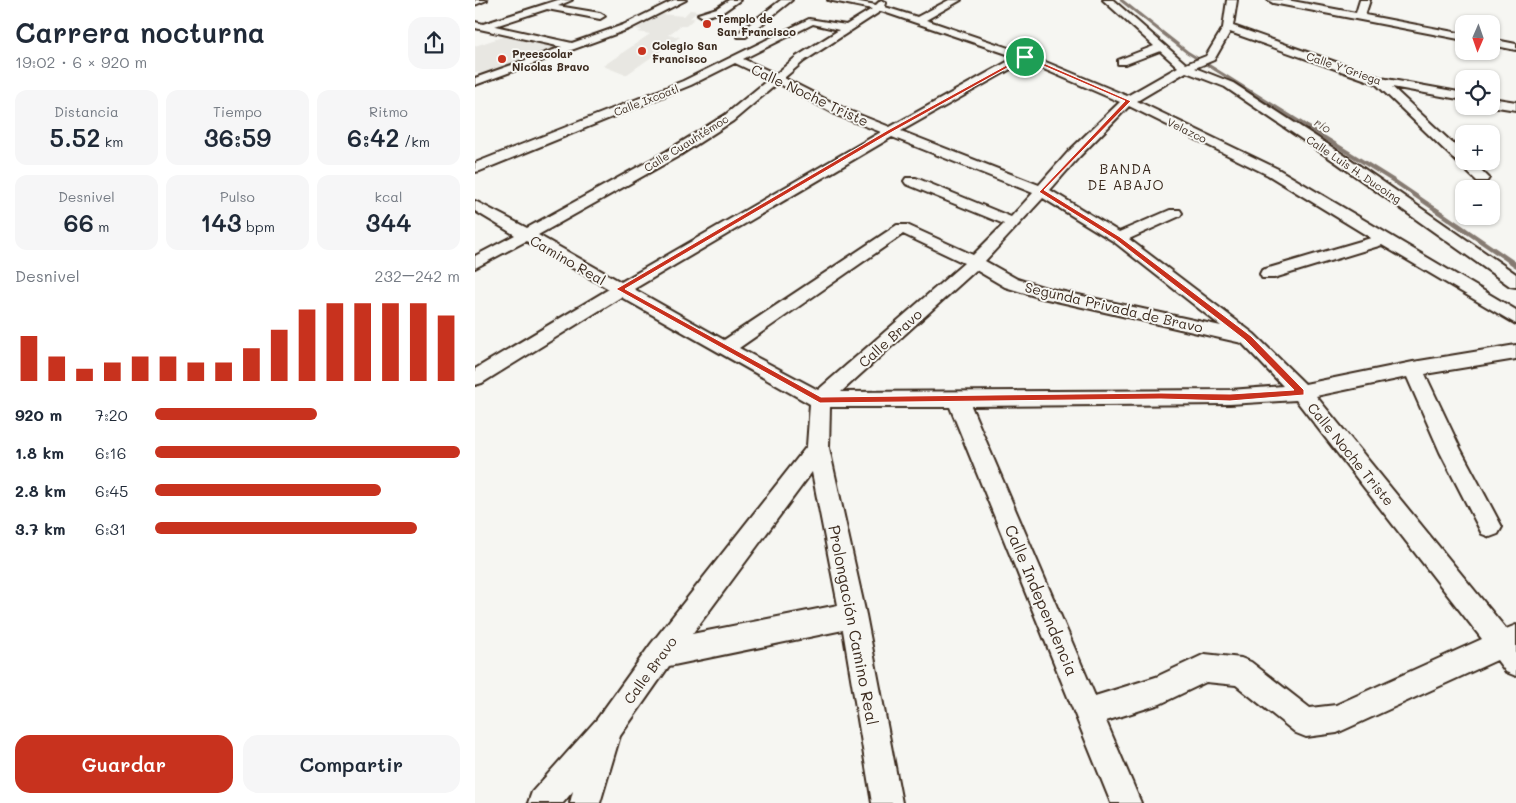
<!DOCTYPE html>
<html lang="es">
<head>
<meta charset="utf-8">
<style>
	body { margin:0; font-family:Mali,sans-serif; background:#f6f6f7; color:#1f2937; height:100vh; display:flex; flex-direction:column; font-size:19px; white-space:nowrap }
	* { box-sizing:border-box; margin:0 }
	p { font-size:16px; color:#747a83 }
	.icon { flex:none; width:28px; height:28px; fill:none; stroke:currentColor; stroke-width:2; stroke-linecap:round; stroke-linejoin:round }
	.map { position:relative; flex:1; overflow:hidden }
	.panel { display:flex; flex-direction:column; background:#fff; width:475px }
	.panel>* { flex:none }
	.needle { width:32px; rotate:182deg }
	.tools { position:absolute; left:980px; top:15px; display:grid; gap:10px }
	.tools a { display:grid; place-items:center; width:45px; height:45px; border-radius:10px; background:#fff; box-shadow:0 1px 4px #0004; font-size:25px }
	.pin { position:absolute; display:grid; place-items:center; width:42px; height:42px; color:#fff; margin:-21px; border:2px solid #fff; border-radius:50%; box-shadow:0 1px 5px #0007 }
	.round { display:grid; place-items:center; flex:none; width:52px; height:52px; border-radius:15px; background:#f6f6f7 }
	.summary { display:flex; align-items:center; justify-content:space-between; height:85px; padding:0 15px }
	h1 { font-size:28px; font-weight:600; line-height:38px }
	.metrics { display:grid; grid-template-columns:repeat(3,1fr); gap:8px; height:85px; padding:5px 15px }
	.metrics div { display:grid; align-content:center; border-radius:12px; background:#f6f6f7; text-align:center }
	.metrics b { font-size:25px; font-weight:600 }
	.metrics small { font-size:14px; font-weight:400 }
	.metrics p { font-size:14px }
	.chart { height:140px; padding:10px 15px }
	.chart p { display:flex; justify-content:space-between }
	.chart svg { width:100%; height:90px; margin-top:5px; stroke:#c8321e; stroke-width:6 }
	.action { display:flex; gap:10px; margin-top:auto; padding:10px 15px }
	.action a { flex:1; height:58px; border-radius:15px; background:#c8321e; color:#fff; font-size:20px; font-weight:600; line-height:58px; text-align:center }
	.action a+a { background:#f6f6f7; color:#1f2937 }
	ul { padding:0 15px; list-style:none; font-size:16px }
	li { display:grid; grid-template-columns:80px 60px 1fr; align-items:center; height:38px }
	li i { height:12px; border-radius:6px; background:#c8321e }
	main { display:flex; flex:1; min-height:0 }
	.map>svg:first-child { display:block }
	.built { fill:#e8e7e2 }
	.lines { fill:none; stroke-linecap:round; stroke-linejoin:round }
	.stream-far2 { stroke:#857a71; stroke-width:3 }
	.stream-far1 { stroke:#857a71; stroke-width:4 }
	.stream { stroke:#857a71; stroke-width:5 }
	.street-casing { stroke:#3b2a1e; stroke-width:4 }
	.street { fill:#f6f6f2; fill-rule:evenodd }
	.route { fill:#c8321e; stroke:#fff; fill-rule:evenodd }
	.poi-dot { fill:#c8321e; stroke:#f6f6f2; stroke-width:2 }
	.labels { text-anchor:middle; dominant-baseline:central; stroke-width:4; stroke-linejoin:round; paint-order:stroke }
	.far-poi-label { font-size:11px; font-weight:bold; fill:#3b2a1e; stroke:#f6f6f2; text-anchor:start }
	.far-street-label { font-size:11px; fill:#3b2a1e; stroke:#f6f6f2 }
	.far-water-label { font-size:12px; font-style:italic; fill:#605248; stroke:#f6f6f2 }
	.street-label { font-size:14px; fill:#3b2a1e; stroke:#f6f6f2 }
	.far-quarter-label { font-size:14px; letter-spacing:1px; fill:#3b2a1e; stroke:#f6f6f2 }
	.near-street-label { font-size:16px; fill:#3b2a1e; stroke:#f6f6f2 }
</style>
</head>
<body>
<main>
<section class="panel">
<div class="summary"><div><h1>Carrera nocturna</h1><p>19:02 · 6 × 920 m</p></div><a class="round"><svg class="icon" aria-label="share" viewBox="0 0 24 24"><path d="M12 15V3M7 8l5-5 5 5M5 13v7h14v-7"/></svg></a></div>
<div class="metrics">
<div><p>Distancia</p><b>5.52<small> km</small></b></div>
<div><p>Tiempo</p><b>36:59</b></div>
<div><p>Ritmo</p><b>6:42<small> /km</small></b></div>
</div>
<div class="metrics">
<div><p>Desnivel</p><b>66<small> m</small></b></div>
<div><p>Pulso</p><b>143<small> bpm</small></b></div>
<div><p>kcal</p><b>344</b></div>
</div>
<div class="chart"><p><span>Desnivel</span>232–242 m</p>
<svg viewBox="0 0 160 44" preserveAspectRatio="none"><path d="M5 44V22M15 44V32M25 44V38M35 44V35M45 44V32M55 44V32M65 44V35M75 44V35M85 44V28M95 44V19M105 44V9M115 44V6M125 44V6M135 44V6M145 44V6M155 44V12"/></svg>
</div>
<ul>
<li><b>920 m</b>7:20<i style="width:53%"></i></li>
<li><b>1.8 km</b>6:16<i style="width:100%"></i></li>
<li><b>2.8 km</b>6:45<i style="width:74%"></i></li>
<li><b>3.7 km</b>6:31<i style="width:86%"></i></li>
</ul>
<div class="action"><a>Guardar</a><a>Compartir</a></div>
</section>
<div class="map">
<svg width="1041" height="803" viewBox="0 0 1041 803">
	<rect width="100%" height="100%" fill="#f6f6f2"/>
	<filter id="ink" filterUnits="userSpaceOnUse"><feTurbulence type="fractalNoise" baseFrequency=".02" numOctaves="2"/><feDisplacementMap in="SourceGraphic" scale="10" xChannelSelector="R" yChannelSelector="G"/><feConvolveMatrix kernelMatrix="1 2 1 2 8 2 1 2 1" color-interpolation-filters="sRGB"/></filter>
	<g filter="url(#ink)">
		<path class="built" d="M 215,10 L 223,11 L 215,18 L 220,18 L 211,26 L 205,26 L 193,35 L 205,37 L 151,75 L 128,66 L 175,34 L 163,32 L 167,30 L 161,29 L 184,14 L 209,16 Z
			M 33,35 L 89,47 L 11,75 L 0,72 L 0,46 Z"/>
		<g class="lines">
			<path class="stream-far2" d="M 646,0 L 712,52 L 778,93"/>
			<path class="stream-far1" d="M 776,92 L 919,181 L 963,211"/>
			<path class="stream" d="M 961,210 L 1041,265"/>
			<g class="street-casing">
				<path id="street" d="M 0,0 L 12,0 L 0,5 Z
					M 83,0 L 97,0 L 83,6 L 125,13 L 130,16 L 125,19 L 72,9 L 20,26 L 97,43 L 148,25 L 199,0 L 211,0 L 154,29 L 0,85 L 0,78 L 87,47 L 0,28 L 0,22 L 8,24 Z
					M 254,0 L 265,0 L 248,12 L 228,17 L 223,14 L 242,8 Z
					M 306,0 L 317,0 L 271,37 L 263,37 L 263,33 Z
					M 353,0 L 374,0 L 401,5 L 406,0 L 411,3 L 410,7 L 442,17 L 474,0 L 486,0 L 451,20 L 554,55 L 652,96 L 703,67 L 685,51 L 651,64 L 643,64 L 643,60 L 679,46 L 628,0 L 638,0 L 711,64 L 731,56 L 748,28 L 752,0 L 762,0 L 758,26 L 906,78 L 989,93 L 989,100 L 917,87 L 989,154 L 989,161 L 997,161 L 1014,178 L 1012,181 L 1002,181 L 900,83 L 755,32 L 739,60 L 720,68 L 758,83 L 872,157 L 1041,274 L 1041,287 L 1035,286 L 862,163 L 750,87 L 711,72 L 662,101 L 803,169 L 1041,310 L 1041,324 L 907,245 L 799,278 L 787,278 L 785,274 L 787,270 L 896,238 L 793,175 L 654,106 L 604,157 L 575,190 L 644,232 L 695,210 L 705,210 L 707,213 L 705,216 L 654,239 L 779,334 L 830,384 L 938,362 L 1041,345 L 1041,359 L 950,374 L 986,450 L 1027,527 L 1023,534 L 1015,537 L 1007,534 L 965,452 L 932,377 L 841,396 L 1031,629 L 1041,625 L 1041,676 L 1031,672 L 1022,660 L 862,733 L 831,737 L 821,733 L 761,685 L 731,682 L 685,704 L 631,721 L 666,803 L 636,803 L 475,407 L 355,407 L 354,448 L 391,615 L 427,803 L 397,803 L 368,630 L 194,666 L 145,736 L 125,803 L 95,803 L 98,791 L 88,803 L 53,803 L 57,792 L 122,719 L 176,644 L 332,446 L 335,404 L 146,297 L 7,383 L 0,385 L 0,369 L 134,289 L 51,241 L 0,268 L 0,256 L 40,235 L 0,211 L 0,201 L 52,228 L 192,151 L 250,115 L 294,79 L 260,63 L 216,85 L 5,171 L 0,172 L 0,163 L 208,81 L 334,19 L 371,25 L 397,9 ZM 406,11 L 541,57 L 415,127 L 372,110 L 309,78 L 329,61 ZM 338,24 L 364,30 L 321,57 L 301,74 L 268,59 ZM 550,61 L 645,102 L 594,151 L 564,185 L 426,131 ZM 303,83 L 364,116 L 406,132 L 146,282 L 63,235 L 202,157 L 258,121 ZM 417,137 L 558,193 L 536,217 L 441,178 L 431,178 L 429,181 L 431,184 L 529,224 L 498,255 L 432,225 L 422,225 L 249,340 L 159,289 ZM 568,198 L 638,241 L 746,326 L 571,288 L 542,279 L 510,261 ZM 428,234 L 489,263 L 343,390 L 264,348 ZM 501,270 L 530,287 L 563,297 L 767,343 L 808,386 L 755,390 L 366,392 ZM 821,400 L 1007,639 L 861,705 L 835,708 L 776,662 L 766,658 L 730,654 L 681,677 L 620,696 L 496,406 L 755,404 ZM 337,472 L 363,605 L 217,634 Z
					M 793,0 L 812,0 L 881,13 L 885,0 L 895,0 L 890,15 L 989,34 L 989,40 L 798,3 Z
					M 1016,39 L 1041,44 L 1041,50 L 1016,45 Z
					M 1016,98 L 1041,102 L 1041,110 L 1016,106 Z"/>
			</g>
			<use href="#street" class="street"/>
		</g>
	</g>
	<path class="route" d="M 550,55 L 656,101 L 569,190 L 645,237 L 776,336 L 829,390 L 829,395 L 755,401 L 686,399 L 345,403 L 141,289 L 413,130 ZM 550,58 L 650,101 L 564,192 L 641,240 L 770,340 L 819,390 L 755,394 L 686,393 L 346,397 L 150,289 L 417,132 Z"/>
	<g class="poi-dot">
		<circle cx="232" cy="24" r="5"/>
		<circle cx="167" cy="51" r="5"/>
		<circle cx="27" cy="59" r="5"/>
	</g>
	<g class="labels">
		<g class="far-poi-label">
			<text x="242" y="18">Templo de<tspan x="242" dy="13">San Francisco</tspan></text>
			<text x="177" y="45">Colegio San<tspan x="177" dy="13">Francisco</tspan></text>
			<text x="37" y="53">Preescolar<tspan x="37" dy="13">Nicolas Bravo</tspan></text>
		</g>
		<g class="far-street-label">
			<text transform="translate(869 68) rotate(19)">Calle Y Griega</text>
			<text transform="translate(171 100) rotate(-21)">Calle Ixcoatl</text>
			<text transform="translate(712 130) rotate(26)">Velazco</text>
			<text transform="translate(211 143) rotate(-32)">Calle Cuauhtémoc</text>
			<text transform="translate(879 169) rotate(34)">Calle Luis H. Ducoing</text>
		</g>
		<g class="far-water-label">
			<text transform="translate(848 125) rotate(32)">río</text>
		</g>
		<g class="street-label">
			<text transform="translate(335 95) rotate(25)">Calle Noche Triste</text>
			<text transform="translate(93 260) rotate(30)">Camino Real</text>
			<text transform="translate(639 307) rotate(13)">Segunda Privada de Bravo</text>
			<text transform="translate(415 338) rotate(-42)">Calle Bravo</text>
			<text transform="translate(876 454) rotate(51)">Calle Noche Triste</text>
			<text transform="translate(175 670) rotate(-54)">Calle Bravo</text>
		</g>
		<g class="far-quarter-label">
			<text x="651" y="168">BANDA<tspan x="651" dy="16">DE ABAJO</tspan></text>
		</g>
		<g class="near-street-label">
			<text transform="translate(567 600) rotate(67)">Calle Independencia</text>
			<text transform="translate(379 625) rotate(79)">Prolongación Camino Real</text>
		</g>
	</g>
</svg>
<div class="tools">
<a><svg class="needle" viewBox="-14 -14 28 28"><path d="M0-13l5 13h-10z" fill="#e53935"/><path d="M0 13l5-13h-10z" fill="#747a83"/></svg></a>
<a><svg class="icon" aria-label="locate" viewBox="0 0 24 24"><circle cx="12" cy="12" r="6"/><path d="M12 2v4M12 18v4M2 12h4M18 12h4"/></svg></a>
<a>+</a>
<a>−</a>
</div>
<div class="pin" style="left:550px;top:57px;background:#1e9e55"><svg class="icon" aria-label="arrive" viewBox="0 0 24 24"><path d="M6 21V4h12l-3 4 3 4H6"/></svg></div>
</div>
</main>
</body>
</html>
